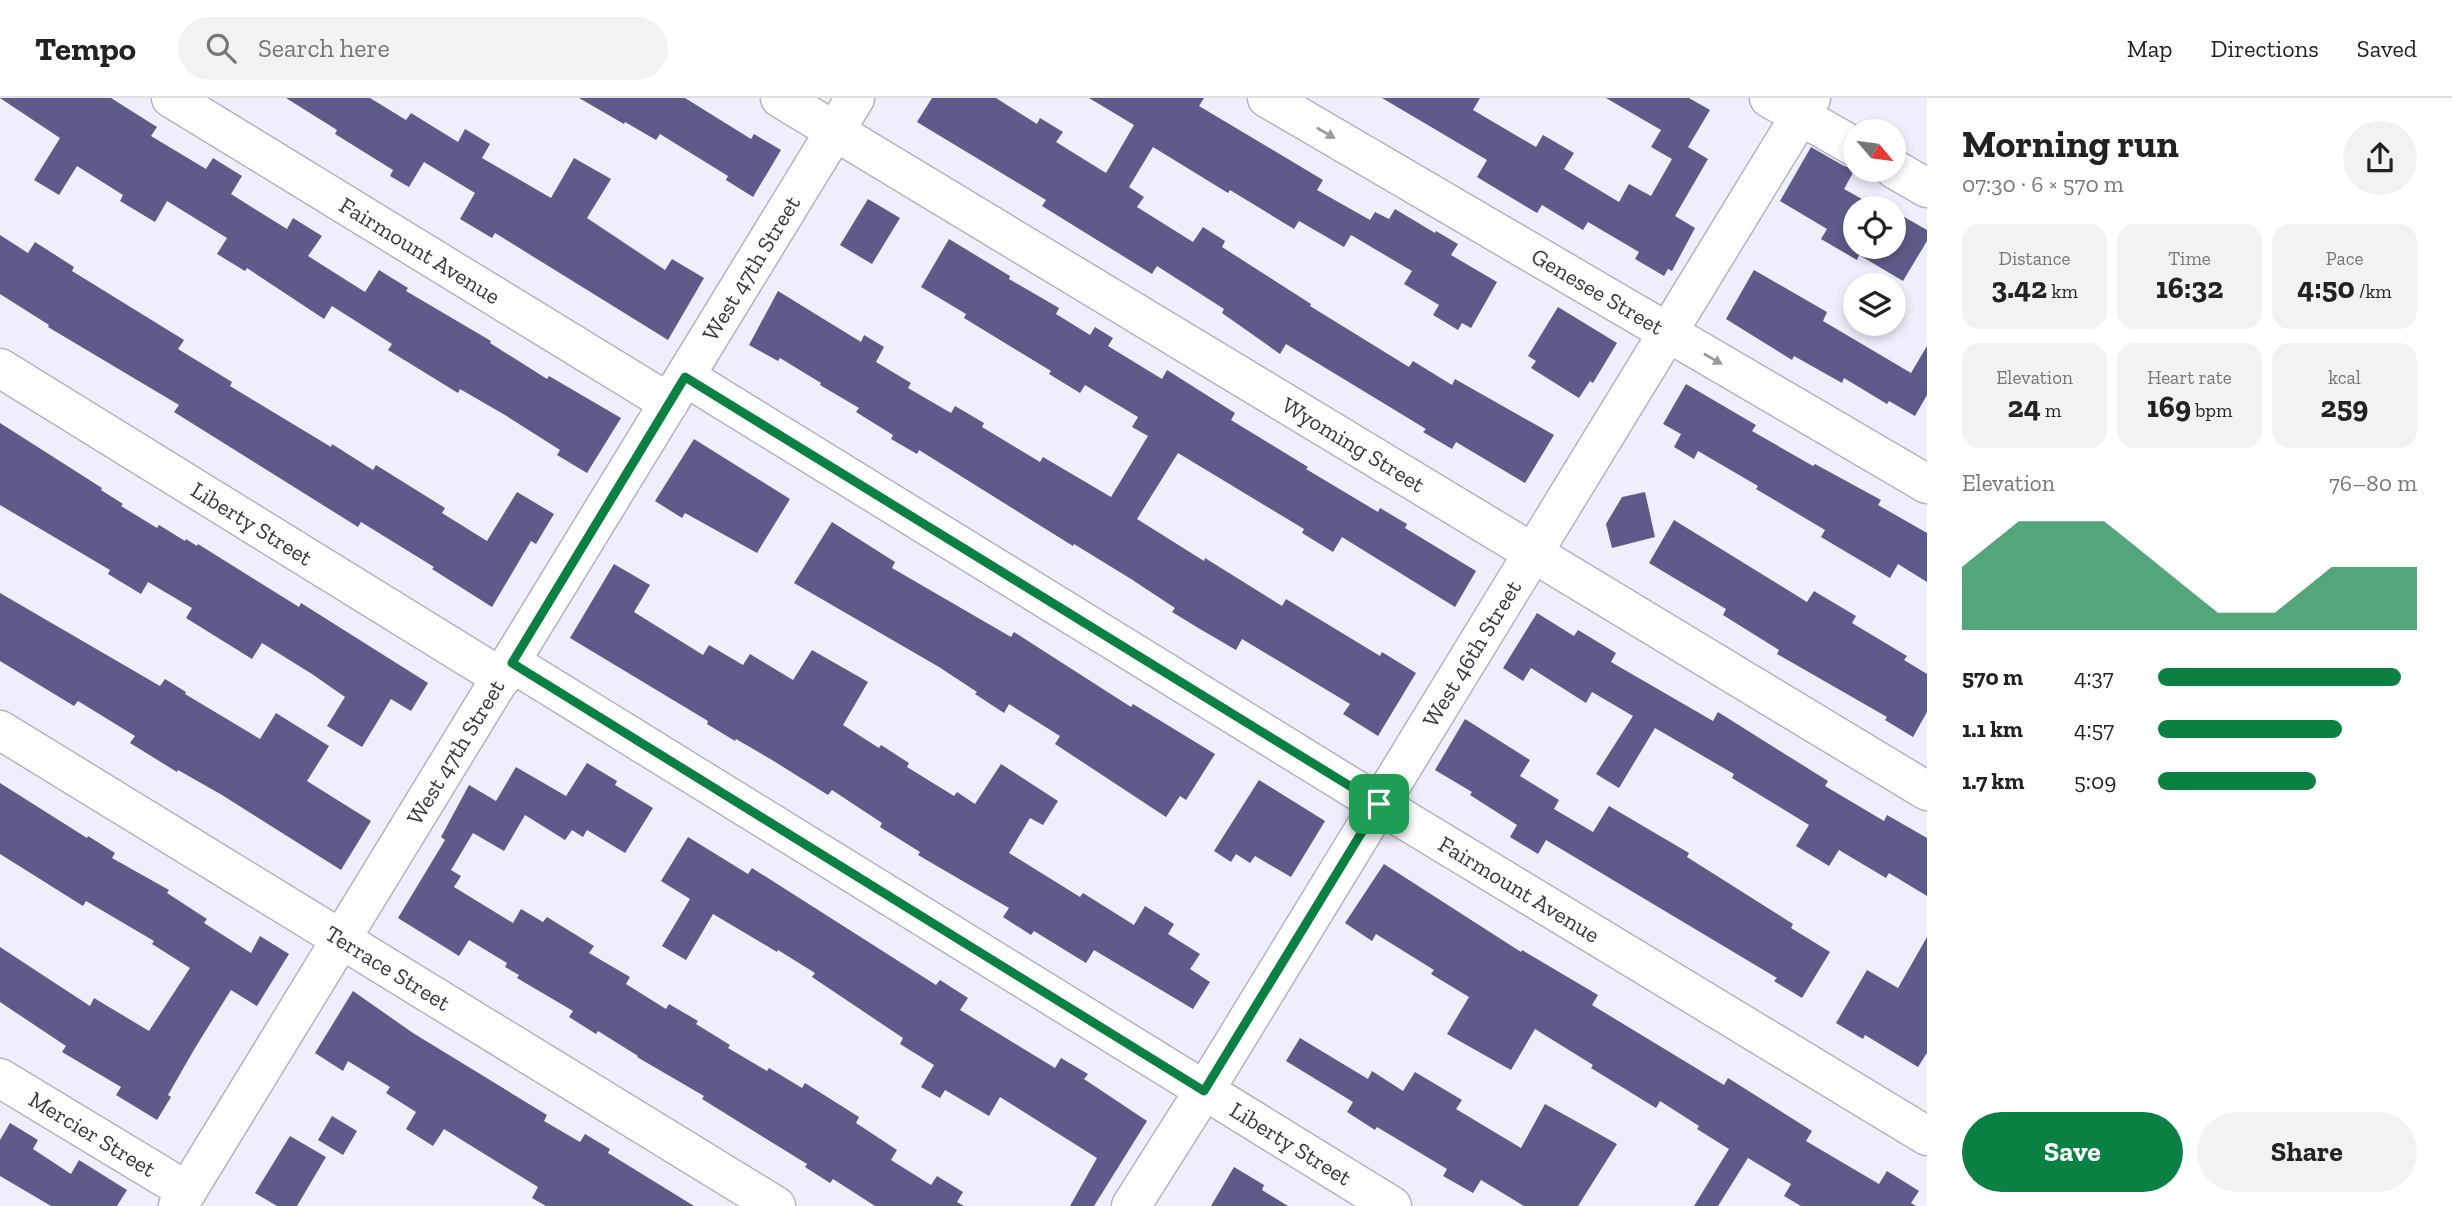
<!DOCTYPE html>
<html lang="en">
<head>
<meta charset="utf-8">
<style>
	body { margin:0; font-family:"Zilla Slab",serif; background:#f2f2f2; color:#222; height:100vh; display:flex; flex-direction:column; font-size:26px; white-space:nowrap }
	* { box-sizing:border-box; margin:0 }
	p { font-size:23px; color:#767676 }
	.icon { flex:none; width:38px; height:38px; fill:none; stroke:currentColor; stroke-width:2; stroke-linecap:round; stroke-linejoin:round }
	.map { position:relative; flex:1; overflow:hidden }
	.drawer { display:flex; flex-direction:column; background:#fff; width:525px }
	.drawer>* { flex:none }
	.needle { width:46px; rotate:119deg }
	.controls { position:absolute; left:1843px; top:21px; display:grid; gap:14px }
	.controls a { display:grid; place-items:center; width:63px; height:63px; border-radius:50%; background:#fff; box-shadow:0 4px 10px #0003; font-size:35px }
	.pin { position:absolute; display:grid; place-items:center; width:60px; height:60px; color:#fff; margin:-30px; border-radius:14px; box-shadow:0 4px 10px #0006 }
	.round { display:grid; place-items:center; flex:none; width:74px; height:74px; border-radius:37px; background:#f2f2f2 }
	.head { display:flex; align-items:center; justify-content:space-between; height:119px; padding:0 35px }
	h1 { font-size:38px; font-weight:800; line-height:52px }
	.figures { display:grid; grid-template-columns:repeat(3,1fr); gap:10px; height:119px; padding:7px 35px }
	.figures div { display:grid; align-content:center; border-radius:18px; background:#f2f2f2; text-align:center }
	.figures b { font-size:30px; font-weight:800 }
	.figures small { font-size:19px; font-weight:400 }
	.figures p { font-size:19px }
	.chart { height:196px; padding:14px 35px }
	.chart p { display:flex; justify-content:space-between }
	.chart svg { width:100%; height:126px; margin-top:7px; fill:#0b8043; opacity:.7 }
	.cta { display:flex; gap:14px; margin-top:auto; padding:14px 35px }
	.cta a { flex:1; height:80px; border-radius:42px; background:#0b8043; color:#fff; font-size:28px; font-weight:800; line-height:80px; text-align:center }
	.cta a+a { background:#f2f2f2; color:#222 }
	ul { padding:0 35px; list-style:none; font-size:23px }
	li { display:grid; grid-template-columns:112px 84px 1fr; align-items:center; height:52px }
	li i { height:18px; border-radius:9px; background:#0b8043 }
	header { display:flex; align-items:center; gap:42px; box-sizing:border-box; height:98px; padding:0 35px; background:#fff; border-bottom:2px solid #e0e0e0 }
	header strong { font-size:33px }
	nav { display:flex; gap:38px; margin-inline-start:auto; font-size:24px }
	.search { width:490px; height:63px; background:#f2f2f2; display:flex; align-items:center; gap:18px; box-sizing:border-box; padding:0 24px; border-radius:38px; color:#767676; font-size:26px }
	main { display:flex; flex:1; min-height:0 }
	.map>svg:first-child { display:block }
	.building { fill:#5e5b8a }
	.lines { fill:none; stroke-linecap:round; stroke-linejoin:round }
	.minor-casing { stroke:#b3b3c4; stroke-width:41 }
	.minor { stroke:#fff; stroke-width:38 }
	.oneway { fill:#9b9b9e }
	.route-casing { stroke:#fff; stroke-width:14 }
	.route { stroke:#0b8043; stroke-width:9 }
	.labels { text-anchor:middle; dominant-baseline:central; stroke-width:7; stroke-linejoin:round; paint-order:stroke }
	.street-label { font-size:23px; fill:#37373e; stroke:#eeeefc }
</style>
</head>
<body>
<header>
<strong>Tempo</strong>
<div class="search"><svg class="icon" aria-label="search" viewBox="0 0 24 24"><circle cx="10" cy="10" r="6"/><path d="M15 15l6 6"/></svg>Search here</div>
<nav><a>Map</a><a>Directions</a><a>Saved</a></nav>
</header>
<main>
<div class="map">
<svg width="1927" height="1108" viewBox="0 0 1927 1108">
	<rect width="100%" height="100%" fill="#eeeefc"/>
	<path class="building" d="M 0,0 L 111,0 L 157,29 L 151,38 L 206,71 L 213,60 L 242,78 L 231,96 L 287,131 L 293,120 L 322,138 L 308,158 L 365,194 L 379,172 L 408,190 L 406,193 L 491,243 L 490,245 L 547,281 L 549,278 L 621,320 L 587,375 L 557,357 L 560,352 L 505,317 L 460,291 L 458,295 L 388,252 L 392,246 L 332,208 L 324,221 L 247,170 L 245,173 L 217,156 L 227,140 L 167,103 L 155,124 L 120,103 L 123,97 L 77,68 L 59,97 L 34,82 L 60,40 Z
		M 286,0 L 370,0 L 406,22 L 411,15 L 458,44 L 465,31 L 490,46 L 482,60 L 551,100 L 574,60 L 611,81 L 587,120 L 665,172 L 672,161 L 704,180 L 668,242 L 495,135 L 492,140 L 460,121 L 475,95 L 424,64 L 409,89 L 390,78 L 393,72 L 335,36 L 337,32 Z
		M 579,0 L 685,0 L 751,41 L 754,36 L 781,52 L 753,99 L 726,82 L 728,78 L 660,36 L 656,42 L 625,24 L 624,26 Z
		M 932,0 L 996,0 L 1037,26 L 1040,20 L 1063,34 L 1056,44 L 1106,75 L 1134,27 L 1089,0 L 1204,0 L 1199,8 L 1323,82 L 1317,92 L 1370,122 L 1375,114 L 1389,121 L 1395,111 L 1435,135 L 1436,133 L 1458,146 L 1451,157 L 1497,184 L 1471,230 L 1462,225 L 1458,232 L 1433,217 L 1439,207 L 1404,186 L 1412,173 L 1351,137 L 1344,149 L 1299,123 L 1294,131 L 1230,92 L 1228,95 L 1153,49 L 1129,89 L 1144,99 L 1137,109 L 1193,144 L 1203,129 L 1225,143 L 1222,149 L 1311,206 L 1310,208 L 1409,269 L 1413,263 L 1452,287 L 1455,281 L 1554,337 L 1525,385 L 1456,344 L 1452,351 L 1423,334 L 1426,331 L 1286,246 L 1280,256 L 1222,215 L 1224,211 L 1157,168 L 1152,176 L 1042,108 L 1046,102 L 917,24 Z
		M 1382,0 L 1480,0 L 1473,12 L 1536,49 L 1543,37 L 1574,55 L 1564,71 L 1619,104 L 1629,86 L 1651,98 L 1672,61 L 1651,49 L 1661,32 L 1606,0 L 1689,0 L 1710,12 L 1688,49 L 1708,61 L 1675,118 L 1695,130 L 1672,173 L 1668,171 L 1664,178 L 1635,161 L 1639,154 L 1588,124 L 1583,132 L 1542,107 L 1537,115 L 1477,79 L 1487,62 Z
		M 1811,49 L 1844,68 L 1855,71 L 1844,91 L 1878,110 L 1855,110 L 1855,149 L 1894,149 L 1894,119 L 1896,121 L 1899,116 L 1927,132 L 1927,143 L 1903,183 L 1859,157 L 1857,162 L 1821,141 L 1827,131 L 1780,103 Z
		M 868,101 L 900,120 L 872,166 L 840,147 Z
		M 0,137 L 28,155 L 35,144 L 74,169 L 72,173 L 184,242 L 178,251 L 232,284 L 230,288 L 331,349 L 332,346 L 373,372 L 376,367 L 445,410 L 442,415 L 487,443 L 517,394 L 554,416 L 536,446 L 531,443 L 492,509 L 432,471 L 434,469 L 361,424 L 358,429 L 174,314 L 179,307 L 48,229 L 49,227 L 0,196 Z
		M 949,141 L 1010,178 L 1009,181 L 1059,210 L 1056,216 L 1090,237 L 1095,229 L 1113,240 L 1108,248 L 1162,281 L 1167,272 L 1235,315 L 1231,322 L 1308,369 L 1306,371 L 1378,414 L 1380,410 L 1407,426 L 1405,430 L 1476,473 L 1455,509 L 1342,439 L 1333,454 L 1302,435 L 1304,431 L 1178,355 L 1137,421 L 1204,463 L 1205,460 L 1282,508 L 1286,501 L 1380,558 L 1382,554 L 1416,575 L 1378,638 L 1343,616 L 1350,606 L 1242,541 L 1236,552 L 1200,531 L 1172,514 L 1175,510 L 1131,481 L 1074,446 L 1073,448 L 919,352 L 917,356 L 891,341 L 893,337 L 856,314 L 859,310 L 820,287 L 821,285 L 780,260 L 778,263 L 749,247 L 778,193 L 861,244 L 864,237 L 884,249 L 876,264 L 911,285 L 908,290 L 951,315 L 955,308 L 984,325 L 982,329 L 1040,364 L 1043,359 L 1111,399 L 1148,338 L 1132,329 L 1138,319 L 1085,287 L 1080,295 L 1049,276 L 1051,273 L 964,220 L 966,216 L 921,189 Z
		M 1754,172 L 1827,214 L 1823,223 L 1911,275 L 1927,248 L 1927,297 L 1915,318 L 1889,303 L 1887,306 L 1844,280 L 1842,285 L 1794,258 L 1792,262 L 1726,221 Z
		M 1558,209 L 1617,245 L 1593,285 L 1590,283 L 1579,300 L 1531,270 L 1536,263 L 1528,258 Z
		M 1686,286 L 1756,327 L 1752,333 L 1813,368 L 1815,366 L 1881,402 L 1878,407 L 1927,435 L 1927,484 L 1898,466 L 1890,480 L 1821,439 L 1825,432 L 1756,391 L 1758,388 L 1698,353 L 1694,361 L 1674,349 L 1681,336 L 1663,326 Z
		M 0,325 L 102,390 L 101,392 L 123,406 L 121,408 L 157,430 L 159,427 L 185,443 L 186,441 L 197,448 L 198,446 L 299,509 L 301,505 L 428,585 L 411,613 L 391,601 L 362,649 L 327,628 L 345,599 L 312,576 L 262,545 L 252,561 L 186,520 L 192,510 L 148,484 L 141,496 L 108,476 L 110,472 L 0,407 Z
		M 694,341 L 790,401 L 757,455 L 685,415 L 682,420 L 655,403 Z
		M 1645,394 L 1655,439 L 1612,450 L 1606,426 L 1622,399 Z
		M 1674,422 L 1807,504 L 1814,493 L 1856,518 L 1852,525 L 1907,558 L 1904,562 L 1927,576 L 1927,614 L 1913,639 L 1885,622 L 1887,619 L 1777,556 L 1779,552 L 1723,517 L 1726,511 L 1649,465 Z
		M 832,424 L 895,464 L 892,470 L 1011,539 L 1014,534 L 1131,609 L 1133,606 L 1215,656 L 1186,702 L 1180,698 L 1166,719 L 1055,646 L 1060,638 L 1009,606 L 1004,615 L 975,596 L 977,594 L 939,569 L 794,485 Z
		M 614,466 L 650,487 L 634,514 L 703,557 L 709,547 L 743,567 L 750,556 L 793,582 L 812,552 L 868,584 L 843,627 L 879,650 L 881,647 L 909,665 L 907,669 L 954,698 L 957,694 L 975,706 L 1001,666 L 1058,703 L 1043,727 L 1030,720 L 1009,755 L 1080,799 L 1083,795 L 1134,827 L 1145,808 L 1174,826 L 1168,836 L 1200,856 L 1190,871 L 1210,884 L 1193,911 L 1094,852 L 1086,865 L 1034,833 L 1031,837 L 1003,819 L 1009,810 L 918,757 L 920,754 L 880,729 L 882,725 L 832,692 L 828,697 L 772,662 L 736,641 L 735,643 L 707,626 L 708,623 L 570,540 Z
		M 0,495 L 160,588 L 165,581 L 186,594 L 185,596 L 260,641 L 276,615 L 329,648 L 307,683 L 371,723 L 341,772 L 222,697 L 178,672 L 177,674 L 130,645 L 135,638 L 78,603 L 74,608 L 0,563 Z
		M 1537,515 L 1574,538 L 1578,532 L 1616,555 L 1611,564 L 1713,623 L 1718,614 L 1828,683 L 1825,688 L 1884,723 L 1887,717 L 1927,740 L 1927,798 L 1889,775 L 1886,780 L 1839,752 L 1829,768 L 1796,748 L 1809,727 L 1732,680 L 1734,676 L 1655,630 L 1619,690 L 1596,676 L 1633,618 L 1592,594 L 1586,605 L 1531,570 L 1523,583 L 1503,570 Z
		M 1465,621 L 1530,662 L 1520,678 L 1559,702 L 1554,711 L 1593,734 L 1609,708 L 1689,755 L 1687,759 L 1793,826 L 1791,830 L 1830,854 L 1802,900 L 1774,883 L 1777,880 L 1546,742 L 1538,756 L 1510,739 L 1517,727 L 1470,697 L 1472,694 L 1435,672 Z
		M 587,665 L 617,683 L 615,687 L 653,710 L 625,755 L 587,732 L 583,739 L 572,732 L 565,742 L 525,717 L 504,753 L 473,735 L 451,772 L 461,778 L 454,789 L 513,825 L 521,811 L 543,824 L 547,819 L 594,848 L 589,855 L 630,879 L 626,886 L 666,911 L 669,906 L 698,923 L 696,926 L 730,947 L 728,950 L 767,973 L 769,970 L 802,990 L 805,985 L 859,1019 L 856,1025 L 897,1052 L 891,1062 L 931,1087 L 937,1078 L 963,1094 L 957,1104 L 964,1108 L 875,1108 L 833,1081 L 830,1085 L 805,1069 L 807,1066 L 702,1001 L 704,998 L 637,959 L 638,958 L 598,933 L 596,936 L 569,919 L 573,913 L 517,880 L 519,877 L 505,869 L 507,865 L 469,842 L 459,858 L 398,820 L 445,742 L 441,739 L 469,687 L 496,703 L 516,669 L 566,698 Z
		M 1259,682 L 1325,723 L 1291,779 L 1255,758 L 1250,765 L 1236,756 L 1231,764 L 1214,753 Z
		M 0,685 L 87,740 L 88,738 L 115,755 L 112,760 L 169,792 L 167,795 L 207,821 L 204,825 L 251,855 L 260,838 L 289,856 L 257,908 L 231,892 L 195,950 L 168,997 L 171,999 L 157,1022 L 116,997 L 121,989 L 62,954 L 66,948 L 0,904 L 0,849 L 90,908 L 94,900 L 149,933 L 190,870 L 152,846 L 154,843 L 86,803 L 83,808 L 0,756 Z
		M 688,739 L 748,776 L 752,770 L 936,887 L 940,882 L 968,900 L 960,912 L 1055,970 L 1061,960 L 1088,976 L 1084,981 L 1147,1023 L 1094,1108 L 1070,1108 L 1097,1060 L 1000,999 L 989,1018 L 945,992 L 940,1000 L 921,989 L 934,967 L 900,946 L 903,940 L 812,879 L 815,875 L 778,852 L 777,854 L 713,816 L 686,862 L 662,848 L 690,801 L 661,783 Z
		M 1384,766 L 1521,854 L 1522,852 L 1598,897 L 1592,907 L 1724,987 L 1728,980 L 1812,1033 L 1806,1043 L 1879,1086 L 1887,1073 L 1919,1093 L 1911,1105 L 1916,1108 L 1801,1108 L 1784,1098 L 1791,1086 L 1748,1060 L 1718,1108 L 1694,1108 L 1729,1051 L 1697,1031 L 1699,1028 L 1660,1003 L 1656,1010 L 1591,970 L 1593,967 L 1535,931 L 1511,972 L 1447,936 L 1469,899 L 1431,876 L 1434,872 L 1376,836 L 1372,843 L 1345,825 Z
		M 1927,839 L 1927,955 L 1918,969 L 1865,937 L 1863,941 L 1836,925 L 1867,872 L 1898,890 Z
		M 353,893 L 413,935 L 547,1017 L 544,1023 L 580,1044 L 585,1036 L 610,1051 L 608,1055 L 694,1108 L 546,1108 L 532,1100 L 538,1089 L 444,1031 L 433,1048 L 406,1031 L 416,1014 L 386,995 L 390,989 L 348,963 L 343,973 L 315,955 Z
		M 1300,940 L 1368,981 L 1372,973 L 1403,993 L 1415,974 L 1462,1002 L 1456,1011 L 1521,1050 L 1545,1006 L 1617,1046 L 1578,1108 L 1524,1108 L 1481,1082 L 1473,1095 L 1443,1078 L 1447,1071 L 1377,1029 L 1375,1032 L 1347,1014 L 1353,1004 L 1286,963 Z
		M 332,1018 L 357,1033 L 343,1057 L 318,1042 Z
		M 10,1025 L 38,1042 L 33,1051 L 71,1076 L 79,1062 L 127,1092 L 117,1108 L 51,1108 L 0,1078 L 0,1042 Z
		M 290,1038 L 326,1059 L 297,1108 L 277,1108 L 255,1095 Z
		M 1234,1069 L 1264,1087 L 1262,1092 L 1288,1108 L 1211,1108 Z"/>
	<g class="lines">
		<g class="minor-casing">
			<g id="minor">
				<path id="s1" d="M 171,0 L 669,305"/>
				<path id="s2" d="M 780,0 L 1927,693"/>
				<path id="s3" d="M 1267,0 L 1927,386"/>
				<path d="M 1769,0 L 1855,49"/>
				<path d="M 1894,71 L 1927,90"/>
				<path id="s4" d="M 0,270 L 502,580"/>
				<path id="s5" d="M 686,279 L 1400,719 L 1927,1038"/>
				<path id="s6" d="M 512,565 L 1392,1108"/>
				<path id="s7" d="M 0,632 L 776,1108"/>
				<path id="s8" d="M 0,980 L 187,1093"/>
				<path id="s9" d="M 178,1108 L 855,0"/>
				<path id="s10" d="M 1131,1108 L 1219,969 L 1811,0"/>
			</g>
		</g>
		<use href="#minor" class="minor"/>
	</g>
	<defs><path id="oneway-solid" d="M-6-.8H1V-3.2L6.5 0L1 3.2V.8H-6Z" transform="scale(1.75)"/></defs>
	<g class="oneway">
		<use href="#oneway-solid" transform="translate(1326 35) rotate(30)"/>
		<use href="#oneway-solid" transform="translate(1713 261) rotate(30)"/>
	</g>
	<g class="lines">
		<g class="route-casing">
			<path id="route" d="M 685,279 L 1379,706 L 1204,993 L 512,565 Z"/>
		</g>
		<use href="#route" class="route"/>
	</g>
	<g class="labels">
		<g class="street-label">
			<text stroke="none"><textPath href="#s1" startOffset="292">Fairmount Avenue</textPath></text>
			<text stroke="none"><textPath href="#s9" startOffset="1099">West 47th Street</textPath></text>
			<text stroke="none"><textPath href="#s3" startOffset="383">Genesee Street</textPath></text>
			<text stroke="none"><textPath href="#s2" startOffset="670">Wyoming Street</textPath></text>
			<text stroke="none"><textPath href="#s4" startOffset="296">Liberty Street</textPath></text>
			<text stroke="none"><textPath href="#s10" startOffset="649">West 46th Street</textPath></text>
			<text stroke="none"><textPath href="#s9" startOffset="532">West 47th Street</textPath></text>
			<text stroke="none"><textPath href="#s5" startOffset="978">Fairmount Avenue</textPath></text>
			<text stroke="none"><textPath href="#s7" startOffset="455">Terrace Street</textPath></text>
			<text stroke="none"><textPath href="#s8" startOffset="108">Mercier Street</textPath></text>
			<text stroke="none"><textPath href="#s6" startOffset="915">Liberty Street</textPath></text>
		</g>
	</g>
</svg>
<div class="controls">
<a><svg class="needle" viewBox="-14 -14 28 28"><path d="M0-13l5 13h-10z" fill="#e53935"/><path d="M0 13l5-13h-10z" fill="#767676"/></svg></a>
<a><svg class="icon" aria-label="locate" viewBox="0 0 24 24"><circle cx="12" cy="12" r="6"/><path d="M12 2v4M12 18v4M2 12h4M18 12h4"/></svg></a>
<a><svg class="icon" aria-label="layers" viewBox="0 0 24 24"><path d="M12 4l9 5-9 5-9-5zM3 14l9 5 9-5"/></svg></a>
</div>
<div class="pin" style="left:1379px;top:706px;background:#1e9e55"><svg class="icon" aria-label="arrive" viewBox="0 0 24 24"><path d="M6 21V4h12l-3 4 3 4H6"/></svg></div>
</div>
<section class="drawer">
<div class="head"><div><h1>Morning run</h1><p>07:30 · 6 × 570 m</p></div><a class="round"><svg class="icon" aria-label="share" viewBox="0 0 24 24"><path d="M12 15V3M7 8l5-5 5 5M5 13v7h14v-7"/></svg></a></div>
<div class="figures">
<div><p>Distance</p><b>3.42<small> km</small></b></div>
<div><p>Time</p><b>16:32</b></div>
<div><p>Pace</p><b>4:50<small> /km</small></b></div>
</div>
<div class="figures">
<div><p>Elevation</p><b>24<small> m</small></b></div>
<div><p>Heart rate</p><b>169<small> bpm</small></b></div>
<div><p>kcal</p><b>259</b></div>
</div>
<div class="chart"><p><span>Elevation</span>76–80 m</p>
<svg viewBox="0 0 160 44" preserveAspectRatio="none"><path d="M0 44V22L10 14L20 6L30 6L40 6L50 6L60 14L70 22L80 30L90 38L100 38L110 38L120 30L130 22L140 22L150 22L160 22V44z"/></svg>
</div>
<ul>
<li><b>570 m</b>4:37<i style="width:94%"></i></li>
<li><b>1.1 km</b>4:57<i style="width:71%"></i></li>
<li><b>1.7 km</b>5:09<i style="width:61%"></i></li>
</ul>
<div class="cta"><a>Save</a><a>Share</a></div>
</section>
</main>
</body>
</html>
